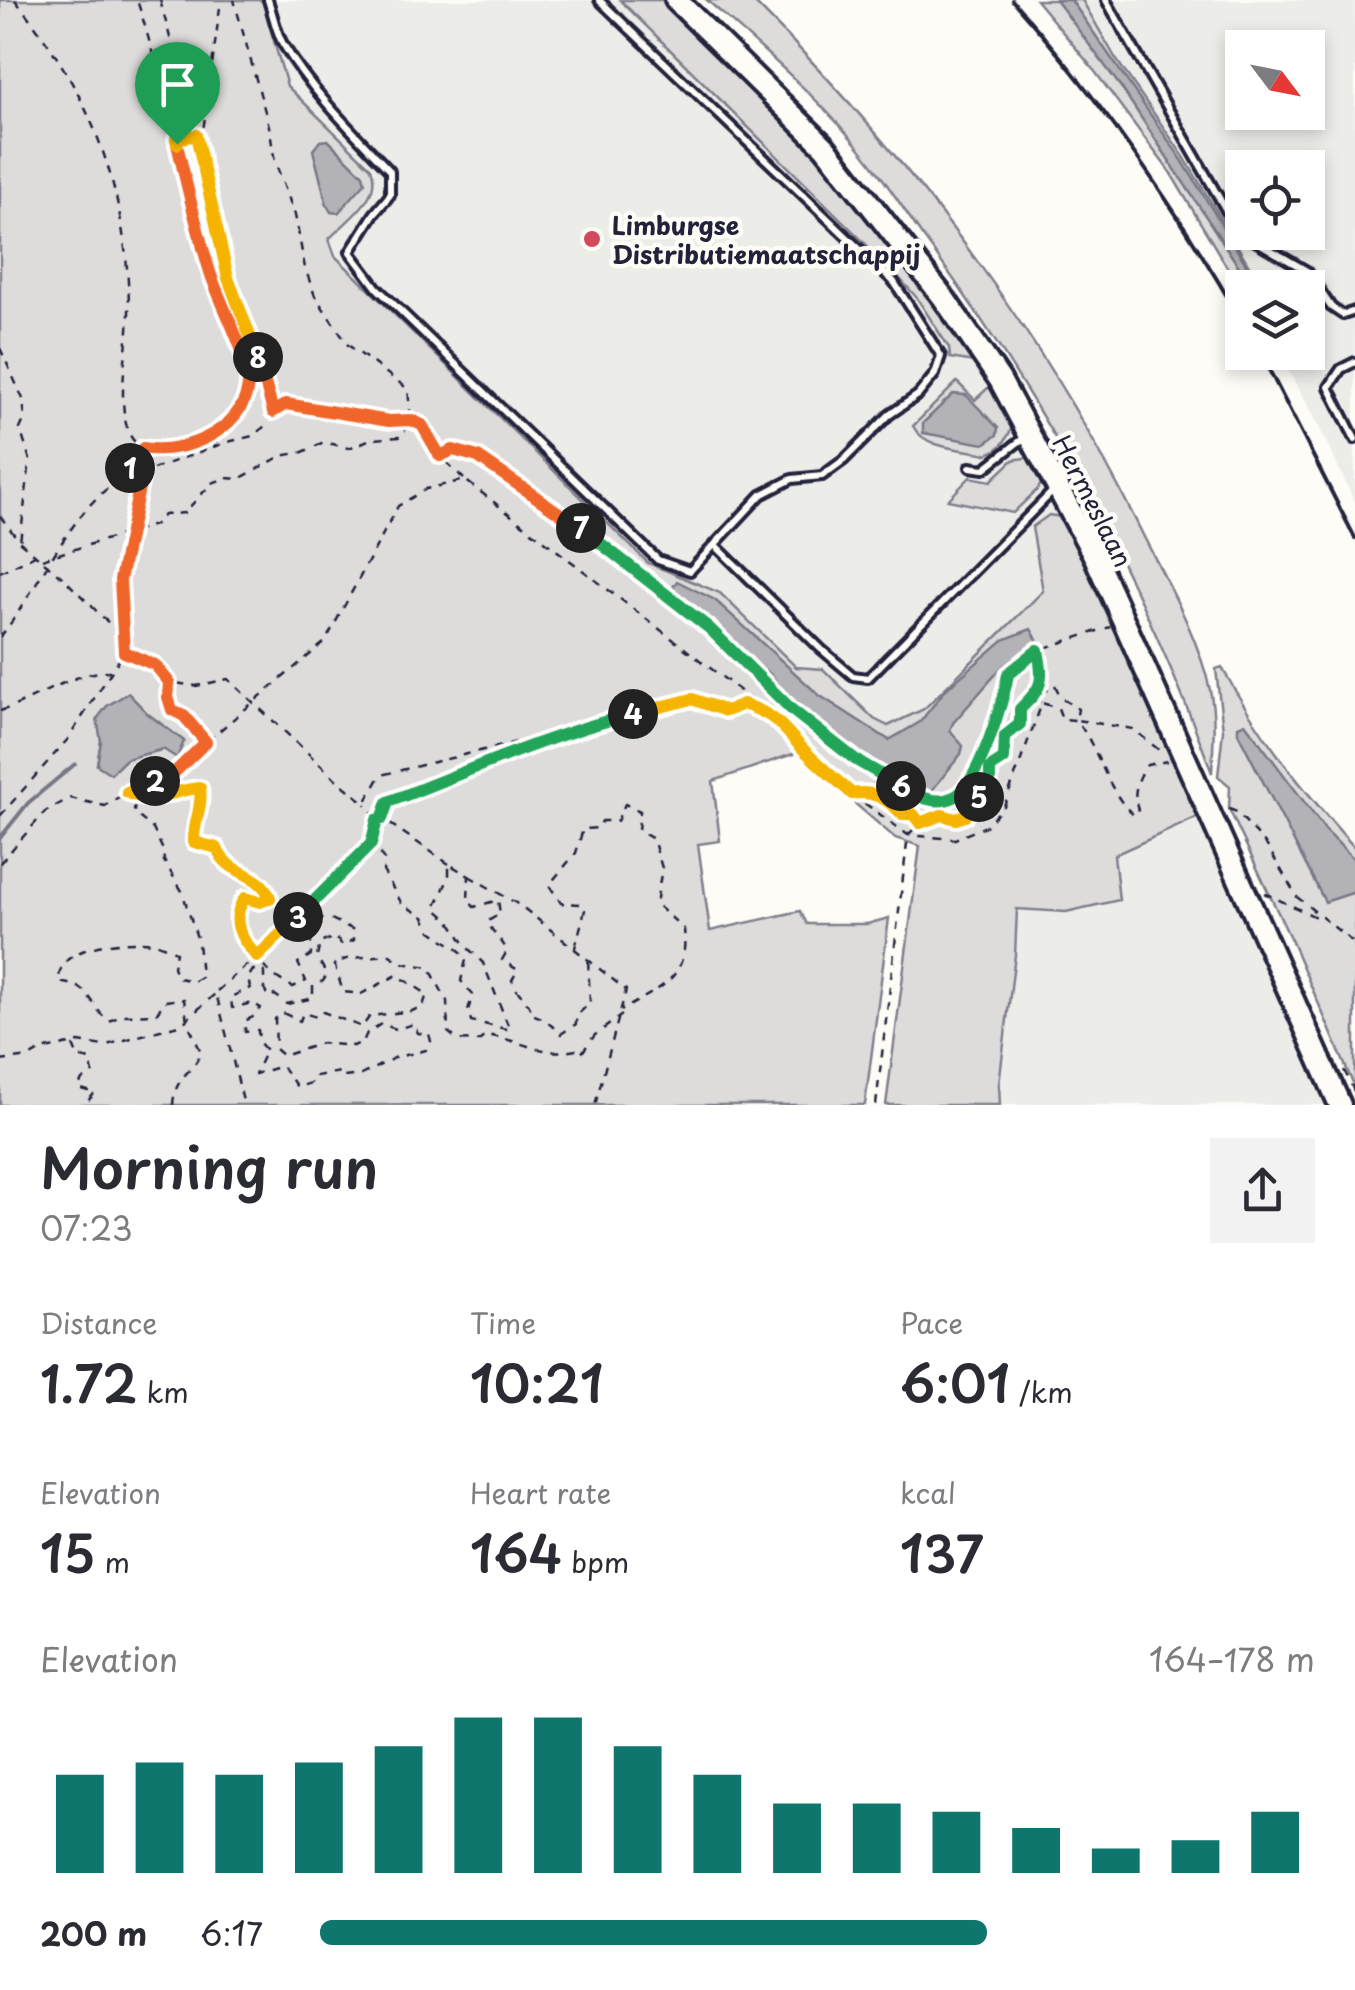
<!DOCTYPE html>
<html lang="en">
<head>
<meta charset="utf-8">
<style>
	body { margin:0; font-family:"Playpen Sans",sans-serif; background:#f2f2f3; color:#2b2b33; height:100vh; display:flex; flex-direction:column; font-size:38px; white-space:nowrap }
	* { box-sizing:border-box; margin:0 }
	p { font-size:32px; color:#7c7c81 }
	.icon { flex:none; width:55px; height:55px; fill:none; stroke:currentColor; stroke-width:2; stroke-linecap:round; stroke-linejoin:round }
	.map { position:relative; height:1105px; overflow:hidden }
	.details { display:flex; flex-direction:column; background:#fff; flex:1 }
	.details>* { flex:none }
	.needle { width:65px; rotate:122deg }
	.buttons { position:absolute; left:1225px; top:30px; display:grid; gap:20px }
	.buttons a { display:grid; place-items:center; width:100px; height:100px; border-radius:0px; background:#fff; box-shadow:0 5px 15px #0003; font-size:50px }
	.pin { position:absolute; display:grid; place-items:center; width:85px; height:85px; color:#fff; margin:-102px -42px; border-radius:50% 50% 50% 0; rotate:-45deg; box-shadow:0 0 10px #0007 }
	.pin .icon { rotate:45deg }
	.km { position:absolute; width:50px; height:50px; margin:-25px; border-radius:50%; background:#222; color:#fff; font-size:28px; line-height:50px; text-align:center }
	.round { display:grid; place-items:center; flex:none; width:105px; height:105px; border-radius:0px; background:#f2f2f3 }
	.overview { display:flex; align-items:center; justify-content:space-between; height:170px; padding:0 40px }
	h1 { font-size:55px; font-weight:600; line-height:75px }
	.figures { display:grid; grid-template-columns:repeat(3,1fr); gap:15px; height:170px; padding:10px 40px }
	.figures div { display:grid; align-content:center }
	.figures b { font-size:50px; font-weight:600 }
	.figures small { font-size:28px; font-weight:400 }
	.figures p { font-size:28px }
	.chart { height:280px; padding:20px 40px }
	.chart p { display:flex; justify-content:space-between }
	.chart svg { width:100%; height:180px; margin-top:10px; stroke:#0f766e; stroke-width:6 }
	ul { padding:0 40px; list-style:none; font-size:32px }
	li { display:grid; grid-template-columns:160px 120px 1fr; align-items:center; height:75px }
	li i { height:25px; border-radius:12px; background:#0f766e }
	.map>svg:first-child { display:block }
	.built { fill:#ecece9; fill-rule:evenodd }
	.green { fill:#dddcdb; stroke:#807f8b; stroke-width:2.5; fill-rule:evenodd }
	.water { fill:#b2b2b7; stroke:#787885; stroke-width:2.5 }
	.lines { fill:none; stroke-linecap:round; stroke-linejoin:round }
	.stream { stroke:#787885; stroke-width:4 }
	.lane-casing { stroke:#22223b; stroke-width:14 }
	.secondary-casing { stroke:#22223b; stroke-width:28 }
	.path { stroke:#22223b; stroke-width:2.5; stroke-dasharray:8 8; stroke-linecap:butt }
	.lane { stroke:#fdfcf7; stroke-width:6 }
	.secondary { stroke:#fdfcf7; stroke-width:20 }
	.rail { stroke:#22223b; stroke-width:4 }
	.split-1-casing { stroke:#fff; stroke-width:20 }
	.split-2-casing { stroke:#fff; stroke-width:20 }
	.split-3-casing { stroke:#fff; stroke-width:20 }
	.split-4-casing { stroke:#fff; stroke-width:20 }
	.split-5-casing { stroke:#fff; stroke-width:20 }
	.split-6-casing { stroke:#fff; stroke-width:20 }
	.split-7-casing { stroke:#fff; stroke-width:20 }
	.split-8-casing { stroke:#fff; stroke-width:20 }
	.split-9-casing { stroke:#fff; stroke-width:20 }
	.split-1 { stroke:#f0652b; stroke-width:12 }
	.split-2 { stroke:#f0652b; stroke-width:12 }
	.split-3 { stroke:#f5b400; stroke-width:12 }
	.split-4 { stroke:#22a559; stroke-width:12 }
	.split-5 { stroke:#f5b400; stroke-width:12 }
	.split-6 { stroke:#22a559; stroke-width:12 }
	.split-7 { stroke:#22a559; stroke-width:12 }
	.split-8 { stroke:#f0652b; stroke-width:12 }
	.split-9 { stroke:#f5b400; stroke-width:12 }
	.poi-dot { fill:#d1495b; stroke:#fdfcf7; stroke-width:4 }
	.labels { text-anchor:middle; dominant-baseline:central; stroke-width:9; stroke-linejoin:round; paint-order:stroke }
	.poi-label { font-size:25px; font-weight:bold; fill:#22223b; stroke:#fdfcf7; text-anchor:start }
	.street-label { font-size:25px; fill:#22223b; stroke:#fdfcf7 }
</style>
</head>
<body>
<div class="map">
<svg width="1355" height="1105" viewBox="0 0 1355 1105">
	<rect width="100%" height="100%" fill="#fdfcf7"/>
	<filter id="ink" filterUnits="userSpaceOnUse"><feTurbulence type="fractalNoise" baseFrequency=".01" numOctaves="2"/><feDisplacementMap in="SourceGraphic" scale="20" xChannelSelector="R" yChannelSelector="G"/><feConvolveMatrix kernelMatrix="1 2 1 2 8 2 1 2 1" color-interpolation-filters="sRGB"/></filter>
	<g filter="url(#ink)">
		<path class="built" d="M 254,0 L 630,0 L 874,242 L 977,371 L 1028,451 L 1061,517 L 1049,515 L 1032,527 L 1043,591 L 924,709 L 888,726 L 874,719 L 823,669 L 796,667 L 720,593 L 648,564 L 334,256 Z
			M 1082,0 L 1355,0 L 1355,502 L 1313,414 L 1278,353 L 1308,352 L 1308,288 L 1262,287 L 1184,157 L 1116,59 ZM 1242,48 L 1308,48 L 1308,112 L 1242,112 ZM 1242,168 L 1308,168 L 1308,232 L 1242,232 Z
			M 1198,817 L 1324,1105 L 1000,1105 L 999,1084 L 1015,955 L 1017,908 L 1066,912 L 1114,855 Z"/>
		<path class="green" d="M 0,0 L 262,0 L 287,86 L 371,168 C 383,197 349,218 329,239 L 335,256 L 648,563 L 720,593 L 796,667 L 823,669 L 874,719 L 888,726 L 924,709 L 1043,591 L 1032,527 L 1049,515 L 1061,517 L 1071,527 L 1198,817 L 1114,855 L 1119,900 L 1066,912 L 1017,909 L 1015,955 L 999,1084 L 1000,1105 L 886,1105 L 920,846 L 895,838 L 796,753 L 713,781 L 720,841 L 698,844 L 710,931 L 800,911 L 807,924 L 867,924 L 889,918 L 865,1105 L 0,1105 ZM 128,693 L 148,714 L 184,742 L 158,751 L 97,764 L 101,741 Z
			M 620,0 L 663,0 L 763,97 L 833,174 L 936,307 L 974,362 L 950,358 L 949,348 L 917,298 L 894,272 Z
			M 707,0 L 752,0 L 758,6 C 914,162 1047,339 1144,537 C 1169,586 1198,636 1210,690 C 1216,717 1213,746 1212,773 C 1142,581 1043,399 921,234 C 898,201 876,166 849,136 C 807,87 755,43 707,0 Z
			M 1036,0 L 1082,0 L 1116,59 L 1184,157 L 1262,287 L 1242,288 L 1242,292 L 1170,172 L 1090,65 Z
			M 957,382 L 975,400 L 990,386 L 1014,423 C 1007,438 1003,449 987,454 C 963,449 924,449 913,426 Z
			M 1030,457 L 1039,464 L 1045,476 L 1038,489 L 1013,513 L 948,500 L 970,477 L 991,481 L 1013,460 Z
			M 1222,667 C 1258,735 1304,791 1355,848 L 1355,1088 L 1292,942 L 1229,809 L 1230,786 L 1218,776 L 1223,730 L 1216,669 Z"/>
		<path class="water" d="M 1056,0 L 1071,0 L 1182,160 L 1260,287 L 1252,287 L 1123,90 Z
			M 328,140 L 363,175 L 365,183 L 338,213 L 331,212 L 327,205 L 313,150 L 320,141 Z
			M 953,394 L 966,395 L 998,428 L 997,435 L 984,444 L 923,433 L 923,423 Z
			M 677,581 L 715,600 L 819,695 L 889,740 L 920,722 L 945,690 L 1003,640 L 1031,629 L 1039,643 L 1003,666 L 953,723 L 950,730 L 963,746 L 961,754 L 930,793 L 921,792 L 834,739 L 796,707 L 770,674 L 669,593 Z
			M 128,693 L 148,714 L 184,741 L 177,758 L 163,749 L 126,759 L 111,774 L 97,765 L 101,741 L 97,719 L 107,706 Z
			M 1245,723 L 1326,831 L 1355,860 L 1355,892 L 1325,902 L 1238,733 L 1238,726 Z"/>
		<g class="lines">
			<path class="stream" d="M 0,838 L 28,803 L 75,764"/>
			<g class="lane-casing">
				<path id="lane" d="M 268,0 C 273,14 276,32 283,44 C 312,92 352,131 390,171 L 390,195 L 374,214 L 350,252 L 377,288 L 658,560 L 690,571 L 761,495 L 792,479 L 822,476 L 844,460 L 889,415 L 918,395 L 935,374 L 941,356 L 894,282 L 599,0
					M 1106,0 L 1238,231 L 1307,271 L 1331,307 L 1343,315 L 1355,311
					M 1355,362 L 1341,369 L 1329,387 L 1355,439
					M 970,467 L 984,469 L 1025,437
					M 715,545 L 821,649 L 853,676 L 868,678 L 1053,491"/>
			</g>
			<g class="secondary-casing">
				<path id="secondary" d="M 676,0 L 825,147 L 943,297 L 1000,380 L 1095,557 L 1340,1105"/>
			</g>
			<path class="path" d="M 15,0 C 91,93 126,184 129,305 C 130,342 115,399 129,433 C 138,454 163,452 181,446 C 205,439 238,424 246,399 C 256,366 229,322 217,292 C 182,198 168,96 137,0
				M 160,0 L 196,135 L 228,278 L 256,349 L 273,412
				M 177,138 L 199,135 L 203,131 L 221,0
				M 0,348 L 23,399 L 25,418 L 20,429 L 30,460 L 20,542
				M 194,443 L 221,442
				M 440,456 L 453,450 L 478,457 L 599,540 L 674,603 L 709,628 L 792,709 L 856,760 L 919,798 L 951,799 L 963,791 L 992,735 L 1004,699 L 1008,674 L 1038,650
				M 123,480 L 227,442 L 253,436 L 265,426 L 273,412 L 286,404 L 389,421 L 411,420 L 422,425 L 440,456 L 464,479
				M 0,516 L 20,542 L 62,577 L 123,637
				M 42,559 L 154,525 L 164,515 L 184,513 L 212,483 L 226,478 L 239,479 L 281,456 L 303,452 L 324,442 L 349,448 L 371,439 L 401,437 L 411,420 L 408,389 L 348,345 L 315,296 L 305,268 L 295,215 L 275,162 L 269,126 L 234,0
				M 0,572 L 35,555
				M 0,637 C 32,600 79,494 123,480 L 142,449
				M 124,652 L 155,665 L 169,682 L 196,686 L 228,679 L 337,780 L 365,803 L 381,775 L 693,699 L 726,711 L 743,704 L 763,711
				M 169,683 L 167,697 L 172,710 L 184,716 L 204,740
				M 1041,702 L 1035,697 L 1043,678 L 1038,650 L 1110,627
				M 0,711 C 37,700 71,672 110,671
				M 852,794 C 873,790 887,799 902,814 L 913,814 L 921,823 L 943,815 L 956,819 L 965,816 L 972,800 L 986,796 L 990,786 L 989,768 L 1004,759 L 1005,736 L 1020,724 L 1020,709 L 1055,685 L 1061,698 L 1078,709 L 1076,720 L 1133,729 L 1164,754
				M 1229,809 L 1237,812 L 1267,846 L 1297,897 L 1355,944
				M 0,816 L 68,739 L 124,652 L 120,580 L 142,476
				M 372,840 L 384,860 L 383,871 L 402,904 L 424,917 L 431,931 L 459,950 L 466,960 L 461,981 L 473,995 L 468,1010 L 471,1021 L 510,1030 L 483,963 L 466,946 L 450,921 L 435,908 L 449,877 L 449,864 L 469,876 L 468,900 L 474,907 L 498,900 L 500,914 L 488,921 C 492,934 502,939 507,951 L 502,960 L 518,970 L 512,980 C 516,994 528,998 532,1014 L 544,1019 L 561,1034 L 576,1024 L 576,1016 L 590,1003 L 588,959
				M 0,863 L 45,812 L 70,798 L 105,806 L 127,792 L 173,774 L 206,742 L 325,642 L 398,506 L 426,489 L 465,480 L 769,713 L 798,740 L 806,753 L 852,794 L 908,835 L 955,839 L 986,826 L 1004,806 L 1042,703 L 1058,708 L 1062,719 L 1076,720 C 1100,749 1107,794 1135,816 L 1138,810 C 1132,792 1137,780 1147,765 L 1167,761
				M 449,864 L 383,819 L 388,802 L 460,776 L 490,760 L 523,751 L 573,730
				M 469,876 L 521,906 L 626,990 L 595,1105
				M 1264,893 L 1320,919
				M 575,948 L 585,910 L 582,904 L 561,903 L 549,885 L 576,853 L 583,829 L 598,828 L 602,821 L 617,821 L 625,804 L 640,811 L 638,830 L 653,839 L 662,868 L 656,904 L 684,929 C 689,981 659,987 621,1011
				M 217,991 L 275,940 L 371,844 L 377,820 L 366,804
				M 73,1045 L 78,1057 L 90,1060 L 93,1073 L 82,1080 L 78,1088 L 95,1093 L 84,1105
				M 0,1061 L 29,1057 L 41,1050 L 79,1042 L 103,1046 L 182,1024 L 216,993 L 244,1105
				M 1344,1070 L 1355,1093
				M 173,1105 C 175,1074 193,1074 201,1052 L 187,1021 L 184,999 L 165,1001 L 156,1014 L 123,1015 L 109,1021 C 96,1013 92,994 78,987 C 72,984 66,984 60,982 C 52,945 128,939 153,943 C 160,944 169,949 176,952 L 173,967 L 178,978 L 194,981 L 201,977 L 198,941 L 182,891 L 164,861 L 163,850 L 153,829 L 134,813 L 135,797 C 159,798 177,789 200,789 C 203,808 193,823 194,842 L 217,848 C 227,876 261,871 270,898 L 259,901 L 245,898 C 221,929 264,975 293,987 L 306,981 L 298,963 L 311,955 L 311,940 L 306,930 L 312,919 L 329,918 L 354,930 L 354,940 L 342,945 L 335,937 L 320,943 L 317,957 L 327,975 L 323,981 L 313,986 L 313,998 L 287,1004 L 275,995 L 268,997 L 264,988 L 264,972 L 253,970 L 248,978 L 250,988 L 231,997 L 232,1008 L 252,1003 L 261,1008 L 255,1016 L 245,1021 L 245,1032 L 258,1030 L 259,1042 L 266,1050 L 255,1074 L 282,1066 L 297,1087 L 314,1082 L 316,1076 L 340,1072 L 344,1077 L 361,1075 L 394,1058 L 426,1050 L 431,1041 L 429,1034 L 418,1033 L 414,1024 L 396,1029 L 381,1024 L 367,1033 L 363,1042 L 353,1046 L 322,1043 L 283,1056 L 276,1050 L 275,1019 L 283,1013 L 300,1021 L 303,1013 L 317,1017 L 323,1012 L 362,1027 L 370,1016 L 412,1011 L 423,1006 L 427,994 L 397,975 L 361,994 L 343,992 L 334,963 L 350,958 L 390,955 L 402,963 L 429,967 L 447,1001 L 448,1032 L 458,1040 L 479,1041 L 486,1035 C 518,1039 542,1057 576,1050 L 581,1054 L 595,1035 L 622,1015
				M 876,1105 L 908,835 L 920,823"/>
			<use href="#lane" class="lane"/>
			<use href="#secondary" class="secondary"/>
			<path class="rail" d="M 1012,0 C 1100,99 1177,208 1242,322
				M 1260,352 L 1355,538"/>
		</g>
	</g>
	<g class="lines" filter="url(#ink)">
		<g class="split-1-casing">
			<path id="split-1" d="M 130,468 L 143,448 C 187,456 253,426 248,374 C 246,351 218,298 210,272 C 197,230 187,187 177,144"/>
		</g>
		<g class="split-2-casing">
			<path id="split-2" d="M 130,468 L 123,480 L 142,474 L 120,580 L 124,652 L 155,665 L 169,682 L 168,697 L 172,710 L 184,716 L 206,742 L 173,774 L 155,781"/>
		</g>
		<g class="split-3-casing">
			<path id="split-3" d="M 155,781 L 127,792 C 151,807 175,789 200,788 C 203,808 193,823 194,842 L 217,848 C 227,876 261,871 270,898 L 260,902 L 245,898 C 229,920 241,939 257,957 L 298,917"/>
		</g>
		<g class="split-4-casing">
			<path id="split-4" d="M 298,917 L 371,844 L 377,820 L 382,819 L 388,802 C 469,771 548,735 633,714"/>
		</g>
		<g class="split-5-casing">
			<path id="split-5" d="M 633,714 L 692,699 L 726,711 L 743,704 C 782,717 783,730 810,756 C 823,769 838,781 852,794 C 873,790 887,799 902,814 L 913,814 L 920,823 L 942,815 L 956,819 L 965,816 L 972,800 L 979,797"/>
		</g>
		<g class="split-6-casing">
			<path id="split-6" d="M 901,786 C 917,796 935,806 954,797 C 978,786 1004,700 1008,674 L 1038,650 C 1044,682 1043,687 1020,709 L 1020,724 L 1005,736 L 1004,759 L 990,768 L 990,786 L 986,796 L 979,797"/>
		</g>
		<g class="split-7-casing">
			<path id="split-7" d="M 581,528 L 709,628 L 792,710 L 856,760 L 901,786"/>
		</g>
		<g class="split-8-casing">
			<path id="split-8" d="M 258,357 L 273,412 L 286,404 L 389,421 L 411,420 L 422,425 L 440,456 L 453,450 L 478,457 L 581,528"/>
		</g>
		<g class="split-9-casing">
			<path id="split-9" d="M 177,144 L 176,139 L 196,135 L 228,278 L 258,357"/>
		</g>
		<use href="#split-1" class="split-1"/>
		<use href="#split-2" class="split-2"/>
		<use href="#split-3" class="split-3"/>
		<use href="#split-4" class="split-4"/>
		<use href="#split-5" class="split-5"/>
		<use href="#split-6" class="split-6"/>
		<use href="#split-7" class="split-7"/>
		<use href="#split-8" class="split-8"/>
		<use href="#split-9" class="split-9"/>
	</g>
	<circle class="poi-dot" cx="592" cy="239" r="10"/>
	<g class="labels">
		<g class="poi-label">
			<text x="612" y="225">Limburgse<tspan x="612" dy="29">Distributiemaatschappij</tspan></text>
		</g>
		<g class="street-label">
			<text transform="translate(1093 501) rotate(63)">Hermeslaan</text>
		</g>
	</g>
</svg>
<div class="buttons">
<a><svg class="needle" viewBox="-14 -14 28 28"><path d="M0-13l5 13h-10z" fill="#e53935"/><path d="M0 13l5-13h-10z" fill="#7c7c81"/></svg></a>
<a><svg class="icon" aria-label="locate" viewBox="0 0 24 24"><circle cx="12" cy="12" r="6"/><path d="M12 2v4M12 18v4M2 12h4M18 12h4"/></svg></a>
<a><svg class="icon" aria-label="layers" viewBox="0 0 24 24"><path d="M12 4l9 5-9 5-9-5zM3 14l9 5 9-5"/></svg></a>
</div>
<div class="pin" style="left:177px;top:144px;background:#1e9e55"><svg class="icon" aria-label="arrive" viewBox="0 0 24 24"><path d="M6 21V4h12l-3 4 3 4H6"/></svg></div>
<b class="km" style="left:130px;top:468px">1</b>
<b class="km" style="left:155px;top:781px">2</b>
<b class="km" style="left:298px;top:917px">3</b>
<b class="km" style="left:633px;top:714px">4</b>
<b class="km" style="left:979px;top:797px">5</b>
<b class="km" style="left:901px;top:786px">6</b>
<b class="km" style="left:581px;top:528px">7</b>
<b class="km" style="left:258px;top:357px">8</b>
</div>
<section class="details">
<div class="overview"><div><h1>Morning run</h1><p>07:23</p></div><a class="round"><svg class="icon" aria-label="share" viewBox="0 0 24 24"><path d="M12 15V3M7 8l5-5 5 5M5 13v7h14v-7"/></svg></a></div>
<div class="figures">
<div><p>Distance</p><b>1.72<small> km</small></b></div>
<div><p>Time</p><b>10:21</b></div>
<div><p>Pace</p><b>6:01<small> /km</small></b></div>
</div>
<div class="figures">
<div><p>Elevation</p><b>15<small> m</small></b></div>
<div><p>Heart rate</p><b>164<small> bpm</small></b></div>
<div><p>kcal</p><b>137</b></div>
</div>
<div class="chart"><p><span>Elevation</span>164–178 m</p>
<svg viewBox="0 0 160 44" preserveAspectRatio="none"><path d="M5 44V20M15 44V17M25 44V20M35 44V17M45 44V13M55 44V6M65 44V6M75 44V13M85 44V20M95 44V27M105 44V27M115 44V29M125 44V33M135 44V38M145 44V36M155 44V29"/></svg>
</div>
<ul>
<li><b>200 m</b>6:17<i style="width:67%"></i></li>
</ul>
</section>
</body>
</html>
